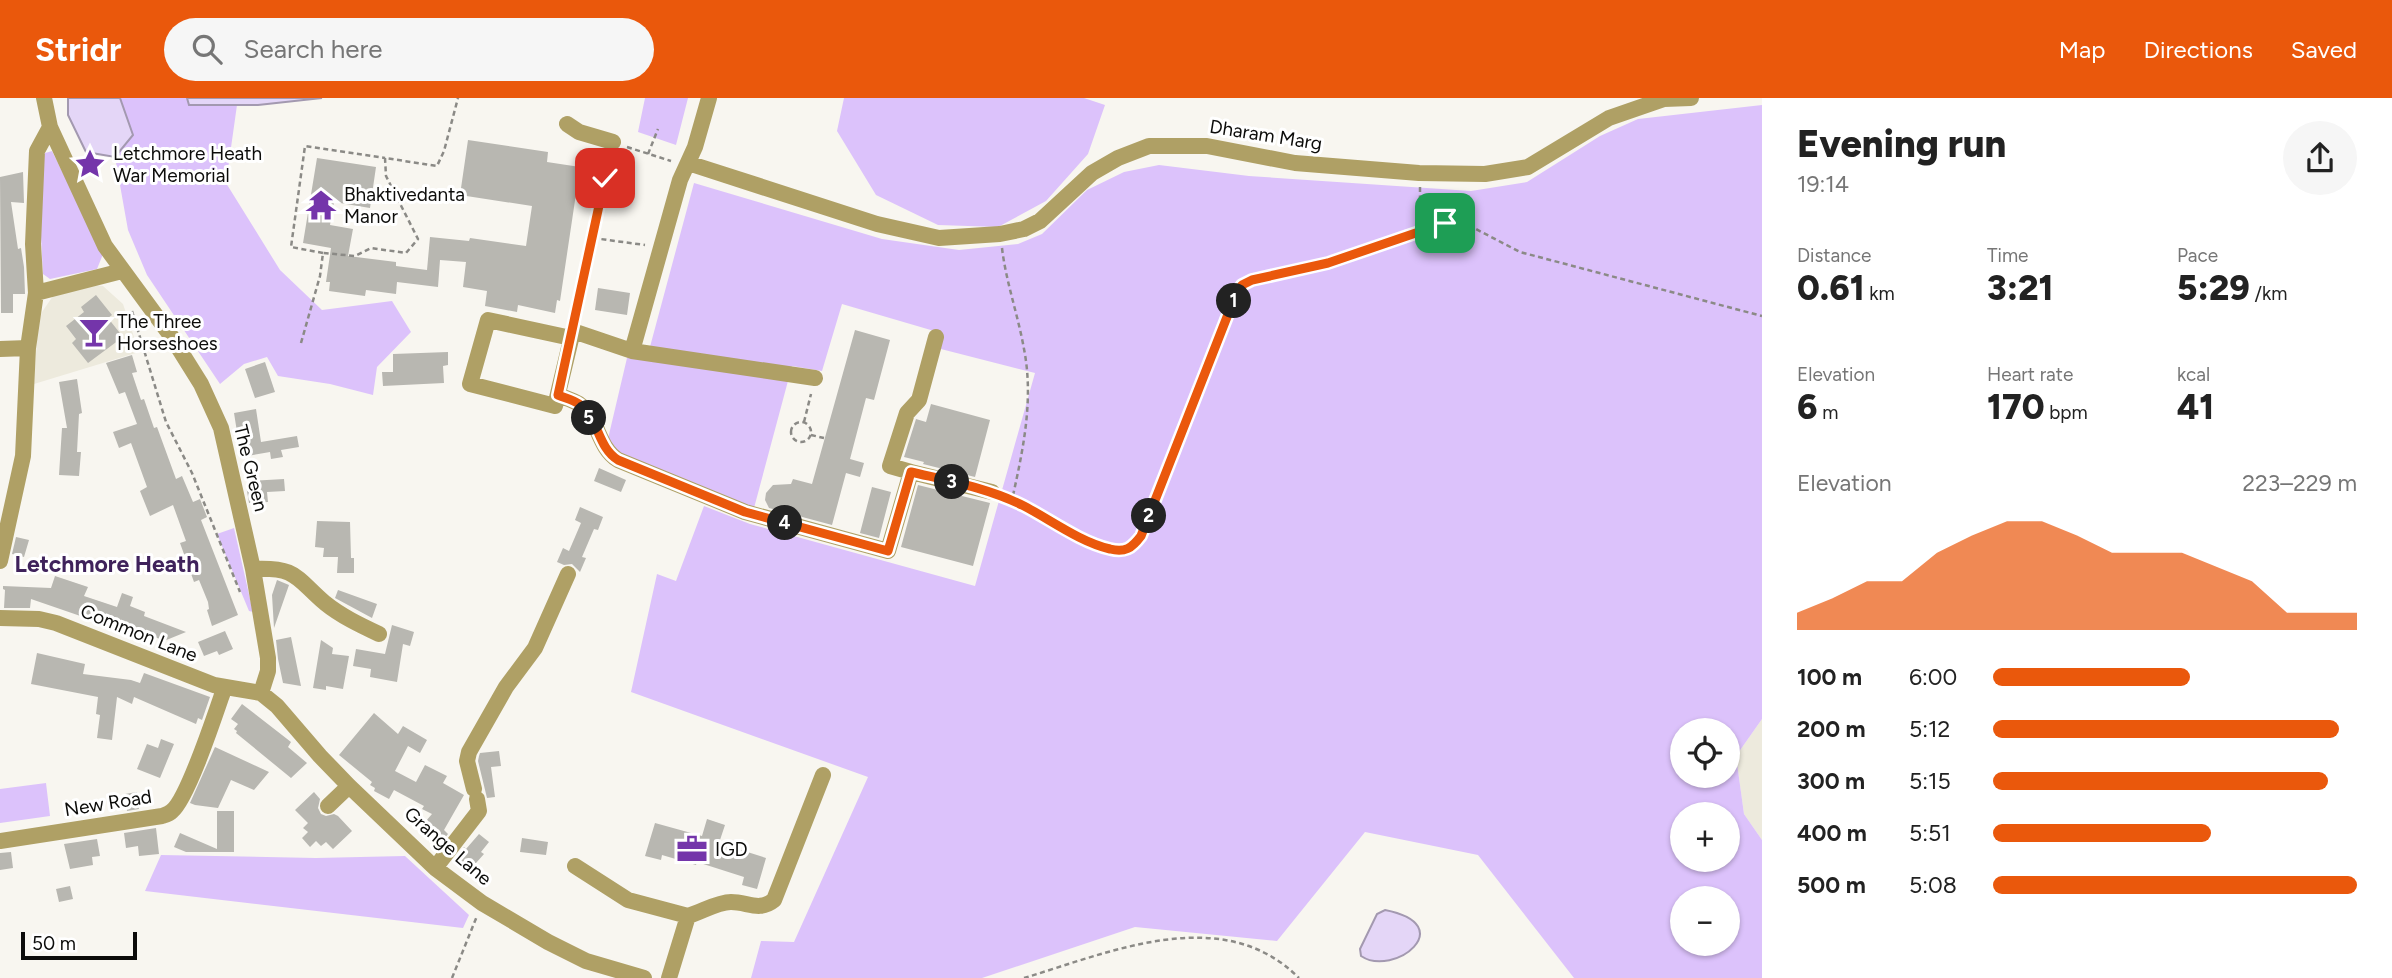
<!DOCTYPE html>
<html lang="en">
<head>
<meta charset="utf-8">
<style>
	body { margin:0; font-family:Figtree,sans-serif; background:#f6f6f6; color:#222; height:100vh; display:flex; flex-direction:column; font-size:26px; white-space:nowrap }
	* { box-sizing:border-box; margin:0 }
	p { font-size:23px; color:#767676 }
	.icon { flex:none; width:38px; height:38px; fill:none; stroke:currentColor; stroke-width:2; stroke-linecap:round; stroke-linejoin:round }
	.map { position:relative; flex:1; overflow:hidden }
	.panel { display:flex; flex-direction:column; background:#fff; width:630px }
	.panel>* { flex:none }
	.fabs { position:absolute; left:1670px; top:620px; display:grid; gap:14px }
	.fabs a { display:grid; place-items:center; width:70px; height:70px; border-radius:50%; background:#fff; box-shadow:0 2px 5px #0004; font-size:35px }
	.scale { position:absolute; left:21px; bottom:18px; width:116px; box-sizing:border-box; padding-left:7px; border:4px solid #0c0c0a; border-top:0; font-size:19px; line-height:24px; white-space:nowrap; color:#0c0c0a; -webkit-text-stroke:5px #fff; paint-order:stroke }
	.pin { position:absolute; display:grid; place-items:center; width:60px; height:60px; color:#fff; margin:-30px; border-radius:14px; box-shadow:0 4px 10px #0006 }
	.km { position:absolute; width:35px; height:35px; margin:-18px; border-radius:50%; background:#222; color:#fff; font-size:19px; line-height:35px; text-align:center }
	.round { display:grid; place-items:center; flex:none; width:74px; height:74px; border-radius:37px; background:#f6f6f6 }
	.summary { display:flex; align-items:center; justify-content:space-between; height:119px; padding:0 35px }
	h1 { font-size:38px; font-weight:800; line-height:52px }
	.figures { display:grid; grid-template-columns:repeat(3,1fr); gap:10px; height:119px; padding:7px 35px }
	.figures div { display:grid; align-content:center }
	.figures b { font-size:35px; font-weight:800 }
	.figures small { font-size:19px; font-weight:400 }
	.figures p { font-size:19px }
	.chart { height:196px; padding:14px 35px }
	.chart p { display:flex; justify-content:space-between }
	.chart svg { width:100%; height:126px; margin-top:7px; fill:#ea580c; opacity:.7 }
	ul { padding:0 35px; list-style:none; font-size:23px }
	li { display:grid; grid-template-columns:112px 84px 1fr; align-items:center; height:52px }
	li i { height:18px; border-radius:9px; background:#ea580c }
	header { display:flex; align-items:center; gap:42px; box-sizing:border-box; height:98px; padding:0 35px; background:#ea580c; color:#fff }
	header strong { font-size:33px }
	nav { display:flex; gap:38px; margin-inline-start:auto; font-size:24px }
	.search { width:490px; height:63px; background:#f6f6f6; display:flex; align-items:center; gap:18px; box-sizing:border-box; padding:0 24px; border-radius:38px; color:#767676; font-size:26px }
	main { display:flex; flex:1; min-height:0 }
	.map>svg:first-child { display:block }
	.built { fill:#edeadd }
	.green { fill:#dcc2fb; fill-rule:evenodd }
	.water { fill:#e4d6f7; stroke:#a399b0; stroke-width:2 }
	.building { fill:#b8b7b1 }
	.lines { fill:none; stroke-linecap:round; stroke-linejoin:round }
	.path { stroke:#8b8a86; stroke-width:2.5; stroke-dasharray:5 3.5; stroke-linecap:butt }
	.minor { stroke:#afa065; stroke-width:16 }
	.route-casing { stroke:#fff; stroke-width:14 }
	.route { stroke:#ea580c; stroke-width:9 }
	.labels { text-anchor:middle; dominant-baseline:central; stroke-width:6; stroke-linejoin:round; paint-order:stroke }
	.street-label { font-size:19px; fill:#0c0c0a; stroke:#fff }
	.poi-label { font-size:19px; fill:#0c0c0a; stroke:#fff; text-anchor:start }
	.quarter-label { font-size:23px; font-weight:bold; fill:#3f225b; stroke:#fff }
</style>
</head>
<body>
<header>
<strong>Stridr</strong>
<div class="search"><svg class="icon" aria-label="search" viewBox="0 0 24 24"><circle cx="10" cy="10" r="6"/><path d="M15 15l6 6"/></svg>Search here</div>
<nav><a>Map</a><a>Directions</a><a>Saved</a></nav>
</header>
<main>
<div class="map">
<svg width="1762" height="880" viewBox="0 0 1762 880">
	<rect width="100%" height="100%" fill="#f8f6f0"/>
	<path class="built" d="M 93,187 L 103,188 L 123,206 L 139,254 L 34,286 L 38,226 L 42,214 L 53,198 Z
		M 1762,621 L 1762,742 L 1744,716 L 1736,658 Z"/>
	<path class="green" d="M 120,0 L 187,0 L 189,7 L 237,7 L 226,85 L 280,172 L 322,212 L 392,203 L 411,234 L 377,269 L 373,297 L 330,286 L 278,278 L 267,259 L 244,266 L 220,286 L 147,177 L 128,132 L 115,59 L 133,37 Z
		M 645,0 L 688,0 L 676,47 L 638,34 Z
		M 844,0 L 1084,0 L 1105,7 L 1088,56 L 1046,103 L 998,129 L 938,127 L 876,97 L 837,33 Z
		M 1762,7 L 1762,621 L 1736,658 L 1744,716 L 1762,742 L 1762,880 L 1574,880 L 1478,757 L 1365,734 L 1277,843 L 1135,829 L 982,880 L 751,880 L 761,843 L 794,844 L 868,679 L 631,594 L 657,476 L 676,483 L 704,408 L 750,426 L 975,488 L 1035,275 L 937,250 L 941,235 L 842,206 L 822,273 L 792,268 L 754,410 L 619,358 L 607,345 L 627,260 L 647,260 L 694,85 L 882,141 L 959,152 L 1018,146 L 1042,136 L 1087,92 L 1124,74 L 1159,67 L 1249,78 L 1471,93 L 1527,84 L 1600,38 L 1638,21 ZM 1682,632 L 1727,632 L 1727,677 L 1682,677 ZM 1682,716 L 1727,716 L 1727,761 L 1682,761 ZM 1682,800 L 1727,800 L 1727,845 L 1682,845 Z
		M 52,53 L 103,156 L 97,171 L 50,181 L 43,176 L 41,139 L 42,56 Z
		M 234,430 L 253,514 L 249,513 L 217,436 Z
		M 46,685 L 50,718 L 0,725 L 0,691 Z
		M 161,757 L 316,760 L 405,758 L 469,817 L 463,830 L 145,793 Z"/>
	<path class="water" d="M 68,0 L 120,0 L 133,37 L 115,59 L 86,54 L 68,17 Z
		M 187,0 L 322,0 L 258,7 L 189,7 Z
		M 1385,812 C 1461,827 1394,880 1361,858 L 1360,851 L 1377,816 Z"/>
	<path class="building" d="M 468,42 L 548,54 L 547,64 L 580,69 L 560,203 L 557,202 L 555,215 L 518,207 L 517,214 L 485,208 L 487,193 L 463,189 L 466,164 L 440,162 L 438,189 L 397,184 L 396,196 L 366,192 L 365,198 L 329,193 L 330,184 L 326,184 L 331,150 L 303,145 L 317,60 L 376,69 L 370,110 L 334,104 L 330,127 L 353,131 L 348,158 L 396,164 L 396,168 L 427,172 L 430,139 L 469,143 L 470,140 L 526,148 L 532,108 L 460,97 Z
		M 23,74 L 24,105 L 11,104 L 18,151 L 21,150 L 24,169 L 25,196 L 13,196 L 13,215 L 1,215 L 0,79 Z
		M 598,190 L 630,195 L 627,217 L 595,212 Z
		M 96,197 L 112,217 L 108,220 L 123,239 L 88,265 L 72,245 L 76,241 L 66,228 L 84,214 L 81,209 Z
		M 855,232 L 890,242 L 874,302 L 866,300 L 850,361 L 864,365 L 860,379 L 846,375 L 832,427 L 769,410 L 765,402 L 766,395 L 773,387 L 791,386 L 793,381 L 812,386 Z
		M 448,254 L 448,267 L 443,268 L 444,285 L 383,288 L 382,274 L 393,274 L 393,256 Z
		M 132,257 L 137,274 L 132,275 L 141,302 L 144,301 L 154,330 L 157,329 L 176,381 L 182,378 L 193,404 L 200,401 L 207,419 L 201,422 L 238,517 L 212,528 L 207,512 L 209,511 L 208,504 L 199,482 L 194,484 L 180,445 L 186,443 L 173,407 L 150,418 L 140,393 L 147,389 L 131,345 L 119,350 L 113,334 L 137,326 L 125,294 L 119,296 L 106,265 Z
		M 265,264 L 275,294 L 255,300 L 245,271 Z
		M 77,281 L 82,315 L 79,316 L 77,354 L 81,354 L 79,378 L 59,377 L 62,330 L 67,330 L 59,284 Z
		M 931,306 L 990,322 L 975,379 L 923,366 L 924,364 L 904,359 L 916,321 L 926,324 Z
		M 256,311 L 261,344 L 297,338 L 299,349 L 281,352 L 283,359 L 271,361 L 270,354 L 241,359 L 234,315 Z
		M 599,370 L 626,382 L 621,394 L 594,383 Z
		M 284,381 L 285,393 L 267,394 L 268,404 L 249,405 L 246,387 L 251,387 L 251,383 Z
		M 918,387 L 990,405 L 973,468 L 901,449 Z
		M 872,389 L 891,394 L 879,440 L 860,435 Z
		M 580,409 L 603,419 L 598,432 L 594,431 L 582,459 L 586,460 L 580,474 L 572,466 L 564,467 L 557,464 L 563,450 L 569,453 L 581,425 L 575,422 Z
		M 317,423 L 350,424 L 351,460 L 354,460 L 354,475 L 337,475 L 338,459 L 323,459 L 324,450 L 315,449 Z
		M 16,439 L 29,442 L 24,459 L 12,456 Z
		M 55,478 L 88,489 L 84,498 L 117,509 L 122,495 L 133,499 L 130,508 L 145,514 L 144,518 L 186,534 L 164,543 L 123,525 L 122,529 L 94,518 L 92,522 L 31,501 L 30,510 L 4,510 L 5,492 L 3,491 L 3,488 L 51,490 Z
		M 277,482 L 289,487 L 274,530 L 272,497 Z
		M 338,492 L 377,506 L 372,520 L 335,500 Z
		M 392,527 L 414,534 L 410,548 L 403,546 L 397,584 L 370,579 L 371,571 L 353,568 L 356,551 L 385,556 Z
		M 225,533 L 233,551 L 219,557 L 217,553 L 204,558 L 198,544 Z
		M 291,539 L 301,588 L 283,585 L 278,561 L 276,542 Z
		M 321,542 L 333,550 L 332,556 L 349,558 L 343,591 L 326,588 L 326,592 L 313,590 Z
		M 37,555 L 85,566 L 83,576 L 131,582 L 140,585 L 144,575 L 210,599 L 202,622 L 198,620 L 196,626 L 134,599 L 132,606 L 117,599 L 112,642 L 97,640 L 100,617 L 96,616 L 98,599 L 31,586 Z
		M 242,606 L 291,644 L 288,649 L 307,665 L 291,680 L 236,635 L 237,633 L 234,631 L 238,626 L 231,621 Z
		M 374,615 L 398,636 L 403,628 L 427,642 L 420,655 L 408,648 L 395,673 L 416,684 L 425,667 L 447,678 L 443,685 L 464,697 L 444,732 L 448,736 L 438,749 L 422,736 L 424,733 L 420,730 L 432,716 L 422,711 L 424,708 L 394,692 L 389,701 L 374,693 L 375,690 L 370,687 L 372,684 L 339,657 Z
		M 161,641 L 174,646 L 160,680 L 137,671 L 147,646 L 158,650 Z
		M 215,649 L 269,674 L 254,692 L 231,682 L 218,710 L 195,707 L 190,705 Z
		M 499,653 L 501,668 L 491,669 L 495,699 L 487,700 L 478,663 L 479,658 L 480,655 Z
		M 137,694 L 139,711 L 127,713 L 125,696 Z
		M 314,694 L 320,701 L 318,710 L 321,716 L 326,718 L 334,716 L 338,718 L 352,733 L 333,751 L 326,744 L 321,748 L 316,743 L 310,749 L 302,740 L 308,734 L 303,730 L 308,725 L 295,712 Z
		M 217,713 L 234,713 L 234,754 L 186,754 L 174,749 L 180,735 L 217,751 Z
		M 707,721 L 725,727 L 719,745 L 766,760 L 757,791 L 742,787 L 744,779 L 697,764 L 696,767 L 662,757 L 661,762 L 645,758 L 655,725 L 702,738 Z
		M 156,730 L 159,756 L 139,758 L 138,748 L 126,750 L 124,735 Z
		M 479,736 L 489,744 L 481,754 L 484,756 L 468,774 L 454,762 L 464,749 L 466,751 Z
		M 522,740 L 548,744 L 546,757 L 520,754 Z
		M 97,741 L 100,758 L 92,759 L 93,767 L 70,771 L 64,746 Z
		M 11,754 L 13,770 L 0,772 L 0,755 Z
		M 70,788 L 73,801 L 59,804 L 56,791 Z"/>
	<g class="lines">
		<path class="path" d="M 627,49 L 671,63
			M 648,56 L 658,31
			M 1420,89 L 1420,133
			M 593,140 L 645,147
			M 1002,150 C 1006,184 1018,217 1024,251 C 1034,302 1023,352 1012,402
			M 323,155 L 291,149 L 305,48 L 385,60
			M 132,213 L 166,324 L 192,375 L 240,494
			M 576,217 L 609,59
			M 301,245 L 320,178 L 323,155 L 355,158 L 371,150 L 406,155 L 418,141 L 386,78 L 385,60 L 437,68 L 444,53 L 458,0
			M791 334a10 10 0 1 1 20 0a10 10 0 1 1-20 0Z
			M 804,324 L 811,296
			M 811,337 L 824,340
			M 1004,399 C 1029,410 1103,458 1125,453 C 1132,451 1137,443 1141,438 L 1236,196 L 1242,187 L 1252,182 L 1328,165 L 1445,125 L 1472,129 L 1520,154 L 1762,218
			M 452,880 L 477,818
			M 1024,880 C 1111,854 1223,804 1299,880"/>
		<path class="minor" d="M 44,0 L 50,29 L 105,148 L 171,238 L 201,286 L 221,330 L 253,471 L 268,560 L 268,573 L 261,595
			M 567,26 L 579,34 L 613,44
			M 688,65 L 877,126 L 939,140 L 1000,136 L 1024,131 L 1040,123 L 1092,75 L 1118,60 L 1149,48 L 1207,48 L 1295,65 L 1419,75 L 1485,76 L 1528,69 L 1609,20 L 1664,1 L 1691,0
			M 36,195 L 122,173
			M 571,240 L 488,222 L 470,286 L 555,308 L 573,233 L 632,253 L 680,82 L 695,49 L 709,0
			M 0,251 L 28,250
			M 632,253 L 815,280
			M 558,297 C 565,300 573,302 579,306 C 599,320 597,349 618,362 L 745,414 L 888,453 L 911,374 L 992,394
			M 911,374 L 890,368 L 907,315 L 919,302 L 936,239
			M 0,463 L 23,358 L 28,250 L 36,195 L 33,146 L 37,53 L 50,29
			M 253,471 C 297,469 295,479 325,505 C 341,518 360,527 379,536
			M 0,520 L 39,521 L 56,525 L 214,587 L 261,595 L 277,608 L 320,658 L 349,688 L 435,770 L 482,805 L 548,844 L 586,863 L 644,880
			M 474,691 L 467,663 L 469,654 L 506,589 L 535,550 L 568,476
			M 328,708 L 349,688
			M 0,743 L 162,718 C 165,717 169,716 172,713 C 188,700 216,614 224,591
			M 575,768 L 628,802 L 688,818
			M 435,770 L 479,713 L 477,701
			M 669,880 L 688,818 C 702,814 717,804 731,804 C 748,804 759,814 774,802 L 823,677"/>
	</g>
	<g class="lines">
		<g class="route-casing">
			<path id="route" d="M 605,80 L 558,297 C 565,300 573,302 579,306 C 599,320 597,349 618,362 L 745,414 L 888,453 L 911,374 C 949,383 988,390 1024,408 C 1051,422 1080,444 1110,451 C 1125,455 1132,450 1141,438 L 1236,196 L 1242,187 L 1252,182 L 1328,165 L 1445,125"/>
		</g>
		<use href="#route" class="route"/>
	</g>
	<defs>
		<g id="sight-bare" transform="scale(2.415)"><path d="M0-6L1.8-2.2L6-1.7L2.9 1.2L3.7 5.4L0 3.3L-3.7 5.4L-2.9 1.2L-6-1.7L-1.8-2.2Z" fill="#7435aa" stroke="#fff" stroke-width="2.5" paint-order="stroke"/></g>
		<g id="temple-bare" transform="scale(2.415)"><path d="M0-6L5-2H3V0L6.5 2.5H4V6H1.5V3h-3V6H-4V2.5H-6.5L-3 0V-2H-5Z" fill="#7435aa" stroke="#fff" stroke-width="2.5" paint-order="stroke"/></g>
		<g id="bar-bare" transform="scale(2.415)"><path d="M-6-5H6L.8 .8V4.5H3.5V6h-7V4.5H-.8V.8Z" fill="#7435aa" stroke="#fff" stroke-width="2.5" paint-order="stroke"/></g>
		<g id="office-bare" transform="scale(2.415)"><path d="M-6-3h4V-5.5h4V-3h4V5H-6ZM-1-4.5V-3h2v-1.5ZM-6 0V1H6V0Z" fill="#7435aa" stroke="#fff" stroke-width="2.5" paint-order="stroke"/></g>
	</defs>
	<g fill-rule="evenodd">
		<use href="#sight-bare" x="90" y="66"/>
		<use href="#temple-bare" x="321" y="107"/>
		<use href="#bar-bare" x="94" y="234"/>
		<use href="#office-bare" x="692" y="751"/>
	</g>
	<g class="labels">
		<g class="street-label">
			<text transform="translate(1266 37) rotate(9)">Dharam Marg</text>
			<text transform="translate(251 370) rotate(76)">The Green</text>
			<text transform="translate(139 535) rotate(22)">Common Lane</text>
			<text transform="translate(108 705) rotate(-9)">New Road</text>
			<text transform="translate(448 748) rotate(41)">Grange Lane</text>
		</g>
		<g class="poi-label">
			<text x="113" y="55">Letchmore Heath<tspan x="113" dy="22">War Memorial</tspan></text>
			<text x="344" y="96">Bhaktivedanta<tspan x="344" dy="22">Manor</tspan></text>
			<text x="117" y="223">The Three<tspan x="117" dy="22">Horseshoes</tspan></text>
			<text x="715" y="751">IGD</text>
		</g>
		<g class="quarter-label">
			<text x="107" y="466">Letchmore Heath</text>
		</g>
	</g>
</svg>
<div class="fabs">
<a><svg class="icon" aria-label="locate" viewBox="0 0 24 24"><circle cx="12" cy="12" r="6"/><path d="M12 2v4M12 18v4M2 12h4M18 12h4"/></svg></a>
<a>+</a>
<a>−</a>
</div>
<div class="scale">50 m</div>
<div class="pin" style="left:1445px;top:125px;background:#1e9e55"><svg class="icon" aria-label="arrive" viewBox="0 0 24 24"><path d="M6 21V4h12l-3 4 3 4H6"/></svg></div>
<div class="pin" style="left:605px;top:80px;background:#d93025"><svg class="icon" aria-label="check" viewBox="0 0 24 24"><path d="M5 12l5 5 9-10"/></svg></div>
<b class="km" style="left:1234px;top:203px">1</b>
<b class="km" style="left:1149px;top:418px">2</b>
<b class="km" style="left:952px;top:384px">3</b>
<b class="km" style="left:785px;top:425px">4</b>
<b class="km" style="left:589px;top:320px">5</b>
</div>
<section class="panel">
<div class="summary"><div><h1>Evening run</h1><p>19:14</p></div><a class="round"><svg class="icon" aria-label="share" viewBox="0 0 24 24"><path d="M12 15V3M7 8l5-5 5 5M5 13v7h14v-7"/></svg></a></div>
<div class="figures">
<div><p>Distance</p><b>0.61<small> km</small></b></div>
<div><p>Time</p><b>3:21</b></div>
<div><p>Pace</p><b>5:29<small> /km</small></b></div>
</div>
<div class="figures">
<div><p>Elevation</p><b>6<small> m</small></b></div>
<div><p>Heart rate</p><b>170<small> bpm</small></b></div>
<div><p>kcal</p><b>41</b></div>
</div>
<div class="chart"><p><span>Elevation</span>223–229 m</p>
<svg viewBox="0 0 160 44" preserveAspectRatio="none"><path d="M0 44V38L10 33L20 27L30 27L40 17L50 11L60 6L70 6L80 11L90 17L100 17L110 17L120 22L130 27L140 38L150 38L160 38V44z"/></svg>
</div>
<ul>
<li><b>100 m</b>6:00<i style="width:54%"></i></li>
<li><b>200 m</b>5:12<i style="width:95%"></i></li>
<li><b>300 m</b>5:15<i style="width:92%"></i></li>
<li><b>400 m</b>5:51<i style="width:60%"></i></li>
<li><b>500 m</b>5:08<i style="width:100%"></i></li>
</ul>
</section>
</main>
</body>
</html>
